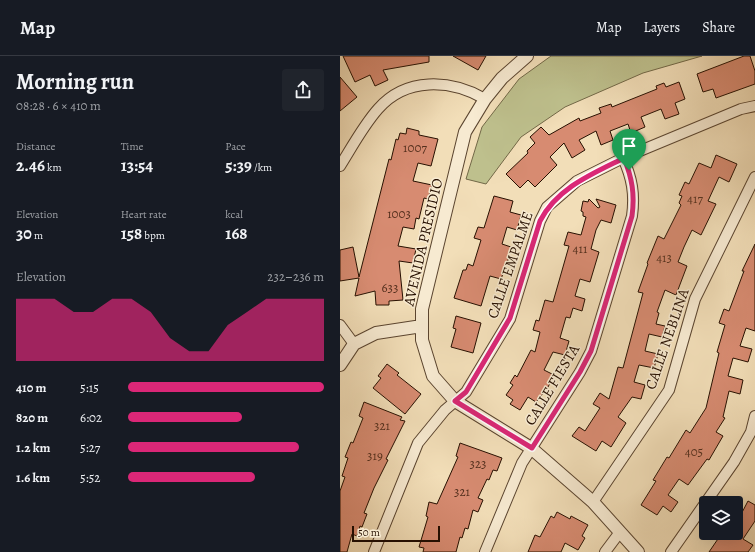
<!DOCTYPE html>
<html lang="en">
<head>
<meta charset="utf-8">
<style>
	body { margin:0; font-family:Alegreya,serif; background:#20242c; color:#f1f3f6; height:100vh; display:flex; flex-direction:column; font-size:15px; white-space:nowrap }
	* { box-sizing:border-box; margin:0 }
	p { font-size:13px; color:#9ea1a6 }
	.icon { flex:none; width:22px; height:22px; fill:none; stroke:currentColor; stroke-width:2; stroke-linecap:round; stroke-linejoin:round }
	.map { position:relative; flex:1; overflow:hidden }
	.details { display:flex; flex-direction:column; background:#171b24; width:340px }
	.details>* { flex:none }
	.buttons { position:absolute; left:359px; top:440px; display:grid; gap:8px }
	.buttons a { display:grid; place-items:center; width:44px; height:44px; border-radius:4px; background:#171b24; box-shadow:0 4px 16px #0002; font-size:20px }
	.scale { position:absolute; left:12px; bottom:10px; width:88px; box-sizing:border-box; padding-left:4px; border:2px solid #271001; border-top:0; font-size:11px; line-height:14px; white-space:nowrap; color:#271001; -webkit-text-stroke:3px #f7ead1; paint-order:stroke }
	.pin { position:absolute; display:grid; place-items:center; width:34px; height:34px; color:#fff; margin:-41px -17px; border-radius:50% 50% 50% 0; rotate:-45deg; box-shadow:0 0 4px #0007 }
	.pin .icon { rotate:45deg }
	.round { display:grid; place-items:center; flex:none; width:42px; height:42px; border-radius:4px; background:#20242c }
	.headline { display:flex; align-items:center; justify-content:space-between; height:68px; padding:0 16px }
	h1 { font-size:22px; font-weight:600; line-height:30px }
	.stats { display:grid; grid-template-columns:repeat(3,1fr); gap:6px; height:68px; padding:4px 16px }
	.stats div { display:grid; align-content:center }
	.stats b { font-size:17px; font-weight:600 }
	.stats small { font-size:11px; font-weight:400 }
	.stats p { font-size:11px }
	.chart { height:112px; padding:8px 16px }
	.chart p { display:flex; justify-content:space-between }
	.chart svg { width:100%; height:72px; margin-top:4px; fill:#db2777; opacity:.7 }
	ul { padding:0 16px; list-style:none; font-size:13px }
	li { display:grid; grid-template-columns:64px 48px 1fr; align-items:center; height:30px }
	li i { height:10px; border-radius:5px; background:#db2777 }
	header { display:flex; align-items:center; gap:24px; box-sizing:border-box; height:56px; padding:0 20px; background:#171b24; border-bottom:1px solid #363941 }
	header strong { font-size:19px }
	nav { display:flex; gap:22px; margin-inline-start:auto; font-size:14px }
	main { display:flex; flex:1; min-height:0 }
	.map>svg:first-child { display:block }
	.green { fill:#bec08d; stroke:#726847 }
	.building { fill:#d78b71; stroke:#271001 }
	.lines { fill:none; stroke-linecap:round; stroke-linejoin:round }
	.minor-casing { stroke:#5a442f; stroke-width:12 }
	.tertiary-casing { stroke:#5a442f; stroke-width:14 }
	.minor { stroke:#f7ead1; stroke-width:10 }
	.tertiary { stroke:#f7ead1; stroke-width:12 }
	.route-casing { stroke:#fff; stroke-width:8 }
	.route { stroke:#db2777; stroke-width:5 }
	.labels { text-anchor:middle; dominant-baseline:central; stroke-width:3; stroke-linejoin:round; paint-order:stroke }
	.number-label { font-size:13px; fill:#532f1d }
	.street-label { font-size:15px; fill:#271001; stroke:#f7ead1 }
</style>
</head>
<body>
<header>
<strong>Map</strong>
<nav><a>Map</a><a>Layers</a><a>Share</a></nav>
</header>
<main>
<section class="details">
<div class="headline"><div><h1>Morning run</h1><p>08:28 · 6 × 410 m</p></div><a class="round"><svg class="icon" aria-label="share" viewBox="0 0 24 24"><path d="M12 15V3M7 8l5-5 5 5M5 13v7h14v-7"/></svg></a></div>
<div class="stats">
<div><p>Distance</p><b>2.46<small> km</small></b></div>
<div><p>Time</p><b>13:54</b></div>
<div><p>Pace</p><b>5:39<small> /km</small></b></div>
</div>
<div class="stats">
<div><p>Elevation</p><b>30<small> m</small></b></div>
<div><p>Heart rate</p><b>158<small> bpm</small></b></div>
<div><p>kcal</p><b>168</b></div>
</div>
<div class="chart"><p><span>Elevation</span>232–236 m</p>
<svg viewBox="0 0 160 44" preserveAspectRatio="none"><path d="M0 44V6L10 6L20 6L30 14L40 14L50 6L60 6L70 14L80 30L90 38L100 38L110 22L120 14L130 6L140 6L150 6L160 6V44z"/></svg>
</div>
<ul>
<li><b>410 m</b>5:15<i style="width:100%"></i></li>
<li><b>820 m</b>6:02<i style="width:58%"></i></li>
<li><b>1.2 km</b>5:27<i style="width:87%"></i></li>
<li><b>1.6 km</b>5:52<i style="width:65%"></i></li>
</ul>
</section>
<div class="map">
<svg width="415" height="496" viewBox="0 0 415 496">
	<rect width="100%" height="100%" fill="#f2deb8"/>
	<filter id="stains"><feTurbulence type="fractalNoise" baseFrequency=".005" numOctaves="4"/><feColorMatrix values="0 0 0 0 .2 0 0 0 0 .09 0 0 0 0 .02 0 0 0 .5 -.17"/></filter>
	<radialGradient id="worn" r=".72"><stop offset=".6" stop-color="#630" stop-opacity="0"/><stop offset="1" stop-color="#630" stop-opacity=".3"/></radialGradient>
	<path class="green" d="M 211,0 L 362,0 L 303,17 L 225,51 L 181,81 L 146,128 L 126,123 L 142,71 L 179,23 Z"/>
	<path class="building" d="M 3,0 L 89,0 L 89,6 L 43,14 L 48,24 L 35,30 L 30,19 L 15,26 Z
		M 113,0 L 146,0 L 138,14 Z
		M 404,0 L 410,0 L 415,15 L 415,28 L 376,42 L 373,33 L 363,36 L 357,18 Z
		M 0,21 L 17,41 L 0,55 Z
		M 339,26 L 345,43 L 335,47 L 339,58 L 325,63 L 321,53 L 301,61 L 305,71 L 291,77 L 288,68 L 270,75 L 273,84 L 261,89 L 256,75 L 239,84 L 245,94 L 232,102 L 224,87 L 210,101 L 217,109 L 195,131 L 188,124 L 180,132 L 166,118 L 188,97 L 187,95 L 195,87 L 190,81 L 201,71 L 209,79 L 239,62 L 240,65 L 261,57 L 259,52 L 271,48 L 272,51 L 317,33 L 316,30 L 324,27 L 326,31 Z
		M 67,72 L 79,75 L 79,79 L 98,83 L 91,110 L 78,107 L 73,125 L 92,129 L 88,143 L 84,142 L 79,163 L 76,162 L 74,173 L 63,171 L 58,190 L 76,193 L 73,207 L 59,205 L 63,244 L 49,245 L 49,249 L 36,249 L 35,235 L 15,240 L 19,222 L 0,225 L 0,194 L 13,191 L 19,221 L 49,103 L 51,104 L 56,83 L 58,84 L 60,77 L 66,78 Z
		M 376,99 L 397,108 L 389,126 L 379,121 L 368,145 L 376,148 L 361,179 L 352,174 L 344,191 L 338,206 L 347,210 L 336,239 L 325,234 L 317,256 L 319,257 L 316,268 L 325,270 L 322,281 L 309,278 L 305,295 L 318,298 L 314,312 L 299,309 L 294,326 L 305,329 L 301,343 L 292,341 L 278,361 L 286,367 L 271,391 L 262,385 L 256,395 L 232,380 L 239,371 L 245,375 L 260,352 L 253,348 L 260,337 L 269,343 L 278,311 L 283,312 L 303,237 L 298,236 L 308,208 L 307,207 L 318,180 L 324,183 L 341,149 L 339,147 L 342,140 L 339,139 L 345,126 L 349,128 L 359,107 L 371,112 Z
		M 154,140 L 173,145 L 170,156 L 181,159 L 177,174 L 167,171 L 162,188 L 171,191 L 168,204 L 161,223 L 150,220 L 141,250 L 114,242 L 123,214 L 126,214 L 128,208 L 133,210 L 141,184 L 134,182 L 138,171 L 144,172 Z
		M 249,143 L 258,152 L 260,151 L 256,143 L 276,149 L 271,167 L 261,164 L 256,174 L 251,193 L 259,196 L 250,226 L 240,223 L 235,240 L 245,243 L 242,255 L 233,252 L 230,262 L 226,261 L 220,282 L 229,285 L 225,299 L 213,296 L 204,314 L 214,319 L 207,333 L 196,346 L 188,341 L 180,354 L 170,348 L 173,344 L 166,339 L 173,329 L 170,327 L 175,319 L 177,321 L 191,294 L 195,296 L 200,276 L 193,274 L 196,264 L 199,265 L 205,244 L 213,246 L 229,190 L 224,189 L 228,176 L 241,179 L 246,161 L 243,160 L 243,156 L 241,155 L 243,145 L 248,146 Z
		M 415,188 L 415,275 L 406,272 L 400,290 L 412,293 L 408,306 L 393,302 L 388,320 L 403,324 L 400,338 L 389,335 L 383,361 L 385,362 L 376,376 L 383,380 L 369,404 L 367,403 L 348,429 L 339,423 L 328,439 L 338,446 L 331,456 L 323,450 L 317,459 L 301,449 L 316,425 L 313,424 L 327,401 L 329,402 L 346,374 L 350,377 L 366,352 L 379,297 L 377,296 L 385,269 L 379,267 L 384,253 L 389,255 L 404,215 L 402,215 Z
		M 116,260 L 141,267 L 133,297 L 111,291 L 116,273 L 113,272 Z
		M 47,308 L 59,317 L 57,319 L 81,338 L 65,358 L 33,332 L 41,322 L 38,320 Z
		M 24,346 L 62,361 L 60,364 L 65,365 L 46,403 L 48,404 L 34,432 L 24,457 L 27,458 L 22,471 L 20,470 L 17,480 L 12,478 L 7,496 L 0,496 L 0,435 L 5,421 L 2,420 L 8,402 L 5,401 L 11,386 L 13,387 L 23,362 L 19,360 Z
		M 120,387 L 162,402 L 157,415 L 153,414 L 149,424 L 147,423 L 138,442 L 143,444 L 138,456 L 133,454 L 128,473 L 125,472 L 122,482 L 120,481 L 116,496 L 83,496 L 84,492 L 79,491 L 88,461 L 86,460 L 89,446 L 97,448 L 118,401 L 116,400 Z
		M 408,445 L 415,449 L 415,465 L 403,483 L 413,489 L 408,496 L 369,496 L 382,477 L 396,477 L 396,468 Z
		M 217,456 L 230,463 L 231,460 L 248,469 L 242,480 L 245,482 L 238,494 L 225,487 L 221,496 L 188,496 L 195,479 L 200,481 L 211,460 L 214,462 Z"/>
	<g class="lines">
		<g class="minor-casing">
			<path id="minor" d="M 0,110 C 12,91 23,70 38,53 C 66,21 110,23 145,43
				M 0,269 L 14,288
				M 253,446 L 329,334 L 355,243 L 415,121
				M 34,496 L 78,387 L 105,354 L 126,336 L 170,263 L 200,165 L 207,151 L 237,125 L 283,102 L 401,53 L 415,50
				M 145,496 L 182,407 L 240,316 L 251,295 L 292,160 C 295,138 292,122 283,102
				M 265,496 L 280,476
				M 331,496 L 394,406 L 411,376 L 415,360"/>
		</g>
		<g class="tertiary-casing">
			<path id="tertiary" d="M 187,0 L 162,22 L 145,43 L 125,76 L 82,253 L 82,284 L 93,320 L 115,345 L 191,392 L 253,446 L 298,496
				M 0,309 L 14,288 L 36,277 L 82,270"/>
		</g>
		<use href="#minor" class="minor"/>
		<use href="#tertiary" class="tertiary"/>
	</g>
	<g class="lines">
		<g class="route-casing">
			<path id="route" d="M 284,102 C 292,122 295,138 292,160 L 251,295 L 240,316 L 192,392 L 115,345 L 126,336 L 170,262 L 200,165 C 217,132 252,118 284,102 Z"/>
		</g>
		<use href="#route" class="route"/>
	</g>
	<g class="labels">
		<g class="number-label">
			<text x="75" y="91">1007</text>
			<text x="355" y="142">417</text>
			<text x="59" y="157">1003</text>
			<text x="240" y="192">411</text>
			<text x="324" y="201">413</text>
			<text x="50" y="231">633</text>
			<text x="42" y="369">321</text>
			<text x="354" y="395">405</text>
			<text x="35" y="399">319</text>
			<text x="138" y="407">323</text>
			<text x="122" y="435">321</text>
		</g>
		<g class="street-label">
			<text transform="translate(83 186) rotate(-77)">AVENIDA PRESIDIO</text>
			<text transform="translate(170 209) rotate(-71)">CALLE EMPALME</text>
			<text transform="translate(327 283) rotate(-71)">CALLE NEBLINA</text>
			<text transform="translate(212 329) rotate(-59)">CALLE FIESTA</text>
		</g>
	</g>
	<rect width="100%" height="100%" filter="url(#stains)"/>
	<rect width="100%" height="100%" fill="url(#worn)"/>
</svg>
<div class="buttons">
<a><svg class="icon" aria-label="layers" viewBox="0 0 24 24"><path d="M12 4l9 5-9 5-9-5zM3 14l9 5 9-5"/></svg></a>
</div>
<div class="scale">50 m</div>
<div class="pin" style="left:289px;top:114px;background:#1e9e55"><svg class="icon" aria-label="arrive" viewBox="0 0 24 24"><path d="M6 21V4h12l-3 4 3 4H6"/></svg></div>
</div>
</main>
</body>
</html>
